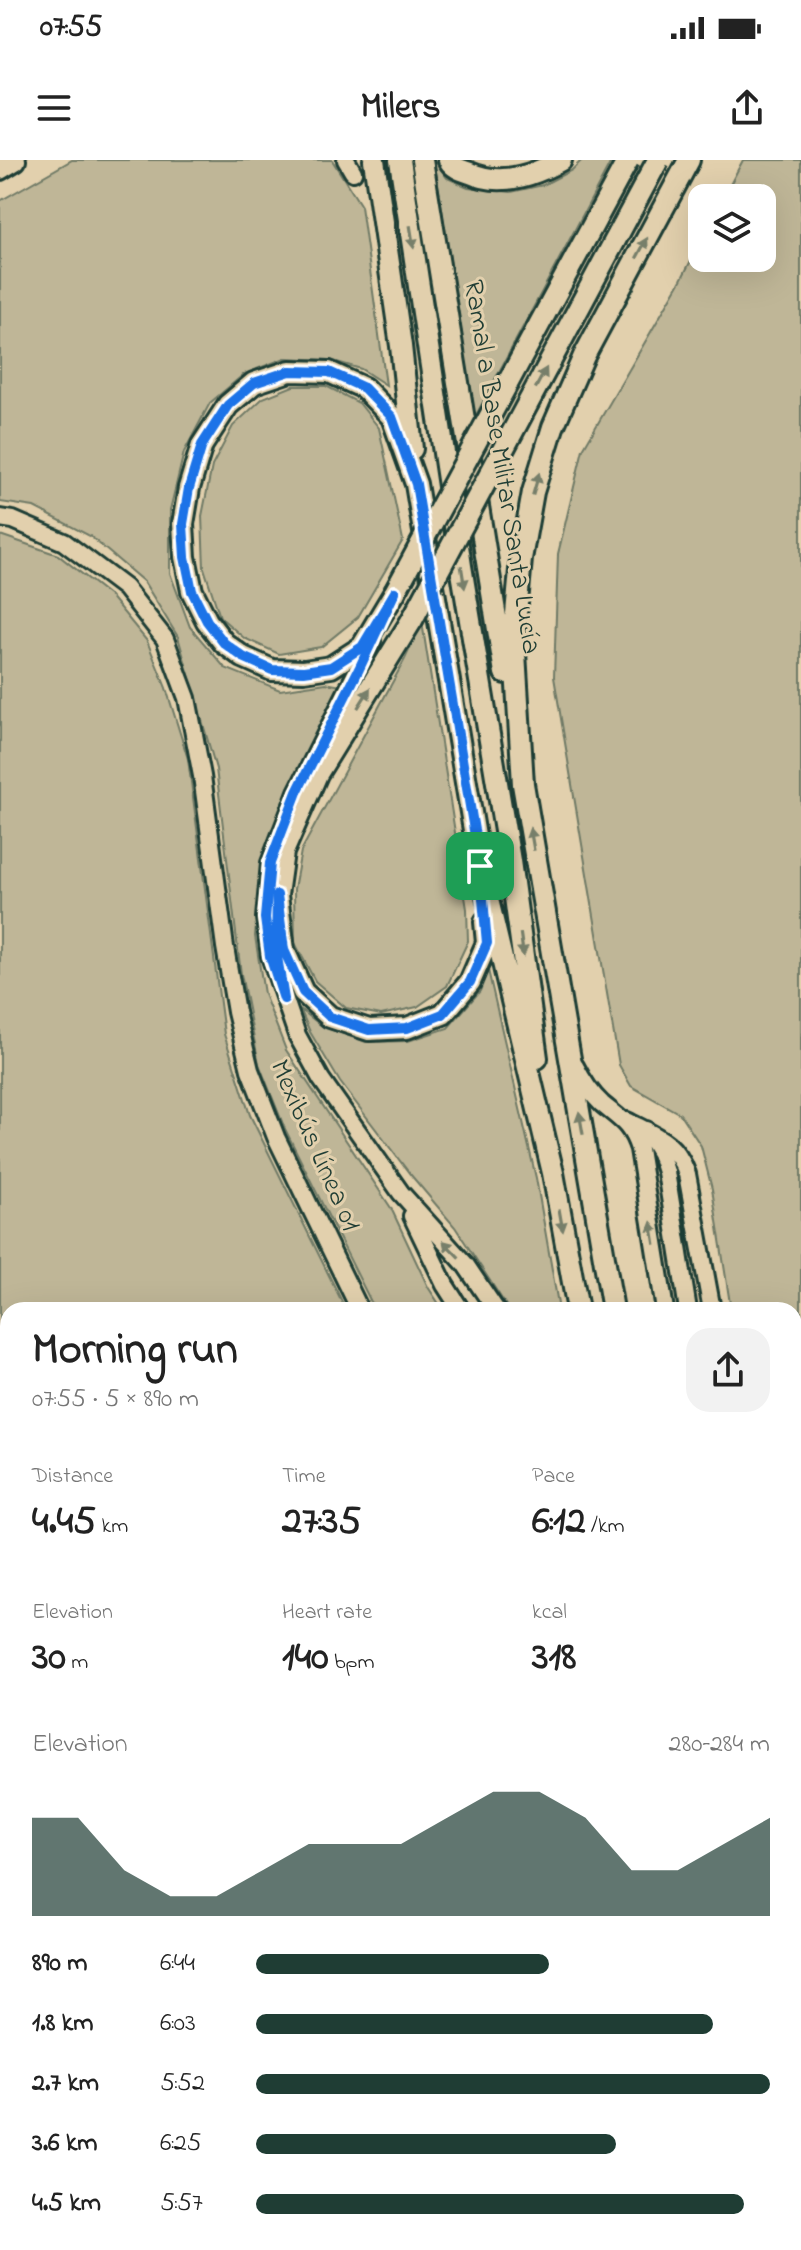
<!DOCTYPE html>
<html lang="en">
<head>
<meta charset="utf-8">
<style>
	body { margin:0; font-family:"Indie Flower",sans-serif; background:#f2f2f2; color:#222; height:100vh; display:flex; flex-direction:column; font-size:30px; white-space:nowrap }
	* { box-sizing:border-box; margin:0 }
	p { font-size:26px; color:#767676 }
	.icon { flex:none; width:44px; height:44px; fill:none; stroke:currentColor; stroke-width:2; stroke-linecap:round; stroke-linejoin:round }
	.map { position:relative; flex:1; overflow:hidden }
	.drawer { position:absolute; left:0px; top:1142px; width:802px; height:948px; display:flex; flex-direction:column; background:#fff; border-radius:24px 24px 0 0; box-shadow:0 8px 32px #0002 }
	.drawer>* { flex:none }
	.controls { position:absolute; left:688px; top:24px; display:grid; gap:16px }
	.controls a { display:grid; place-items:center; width:88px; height:88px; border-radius:16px; background:#fff; box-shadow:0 8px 32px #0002; font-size:40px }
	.pin { position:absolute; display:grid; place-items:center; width:68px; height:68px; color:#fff; margin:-34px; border-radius:16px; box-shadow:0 4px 12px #0006 }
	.round { display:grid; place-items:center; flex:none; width:84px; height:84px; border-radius:24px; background:#f2f2f2 }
	.overview { display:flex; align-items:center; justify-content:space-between; height:136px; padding:0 32px }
	h1 { font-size:44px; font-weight:700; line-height:60px }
	.metrics { display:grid; grid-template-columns:repeat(3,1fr); gap:12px; height:136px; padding:8px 32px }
	.metrics div { display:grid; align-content:center }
	.metrics b { font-size:40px; font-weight:700 }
	.metrics small { font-size:22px; font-weight:400 }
	.metrics p { font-size:22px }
	.chart { height:224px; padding:16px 32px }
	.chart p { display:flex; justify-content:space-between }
	.chart svg { width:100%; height:144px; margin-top:8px; fill:#1f3d34; opacity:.7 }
	ul { padding:0 32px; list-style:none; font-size:26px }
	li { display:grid; grid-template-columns:128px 96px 1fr; align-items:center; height:60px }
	li i { height:20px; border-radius:10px; background:#1f3d34 }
	.status { display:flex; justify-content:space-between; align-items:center; height:56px; padding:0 40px; background:#fff; direction:ltr }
	.status svg { height:22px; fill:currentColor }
	header { display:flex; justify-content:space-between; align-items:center; height:104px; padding:0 32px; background:#fff; font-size:36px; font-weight:700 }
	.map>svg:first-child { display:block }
	.green { fill:#bfb697; stroke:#6f7a66; stroke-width:2 }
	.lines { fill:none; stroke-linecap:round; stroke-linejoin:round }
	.minor-casing { stroke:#1f3d34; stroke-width:22 }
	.major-casing { stroke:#1f3d34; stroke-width:26 }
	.minor { stroke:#e2d0ad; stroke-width:16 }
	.major { stroke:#e2d0ad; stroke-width:20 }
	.major-bridge-casing { stroke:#1f3d34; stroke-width:26; stroke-linecap:butt }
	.major-bridge { stroke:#e2d0ad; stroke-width:20 }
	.oneway { fill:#777f6a }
	.route-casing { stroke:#fff; stroke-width:16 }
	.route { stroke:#1a73e8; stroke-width:10 }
	.labels { text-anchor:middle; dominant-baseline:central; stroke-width:6; stroke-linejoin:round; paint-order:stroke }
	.street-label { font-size:28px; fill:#1f3d34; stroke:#e2d0ad }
</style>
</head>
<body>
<div class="status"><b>07:55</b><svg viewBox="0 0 49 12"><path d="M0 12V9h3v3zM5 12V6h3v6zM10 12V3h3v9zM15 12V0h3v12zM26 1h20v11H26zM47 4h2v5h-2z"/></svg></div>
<header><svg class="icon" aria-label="menu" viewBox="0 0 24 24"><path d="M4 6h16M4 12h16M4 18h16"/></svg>Milers<svg class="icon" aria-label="share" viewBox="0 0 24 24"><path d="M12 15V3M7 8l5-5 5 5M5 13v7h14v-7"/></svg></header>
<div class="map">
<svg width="801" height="2090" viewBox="0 0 801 2090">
	<rect width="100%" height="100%" fill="#e2d0ad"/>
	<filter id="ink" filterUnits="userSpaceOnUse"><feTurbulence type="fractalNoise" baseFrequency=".0125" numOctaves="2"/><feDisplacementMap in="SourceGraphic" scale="16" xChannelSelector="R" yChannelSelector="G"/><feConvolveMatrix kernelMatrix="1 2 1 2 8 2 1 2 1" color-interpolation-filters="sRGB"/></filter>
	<g filter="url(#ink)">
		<path class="green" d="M 72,0 L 332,0 L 361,46 L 386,225 L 361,209 L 330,200 L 285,198 L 244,214 L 210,243 L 184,292 L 170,350 L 170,413 L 190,467 L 225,508 L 280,530 L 326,523 L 341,526 L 336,544 L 285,639 L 262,704 L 255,776 L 264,834 L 286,890 L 391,1048 L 428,1127 L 443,1150 L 375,1150 L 285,969 L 259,904 L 241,814 L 216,609 L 178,477 L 144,422 L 90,376 L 34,347 L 0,342 L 0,41 Z
			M 434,0 L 447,18 L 468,27 L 511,32 L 543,25 L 572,10 L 582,0 L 612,0 L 475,257 Z
			M 743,0 L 801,0 L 801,1441 L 794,1440 L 794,1150 L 731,1150 L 712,1029 L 701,986 L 680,954 L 631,926 L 619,905 L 554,517 L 558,394 L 583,289 L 681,120 L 702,79 L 702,98 L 762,98 L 762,38 L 723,38 Z
			M 293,226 L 326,226 L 359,243 L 379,268 L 403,380 L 358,457 L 321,487 L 279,494 L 244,478 L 220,457 L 204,408 L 202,356 L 212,306 L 233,266 L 263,238 Z
			M 0,375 L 58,395 L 110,436 L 147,481 L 166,528 L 188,599 L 224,874 L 250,955 L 346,1150 L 8,1150 L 8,1773 L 0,1769 Z
			M 422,462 L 467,749 L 468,781 L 447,826 L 417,847 L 381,855 L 346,848 L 315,821 L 295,783 L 294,729 L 301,691 L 405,499 Z
			M 488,810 L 536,1018 L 559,1150 L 509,1150 L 455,1067 L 410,1014 L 340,922 L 310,872 L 300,849 L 322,866 L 366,882 L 408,881 L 448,868 L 480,831 Z
			M 0,1802 L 8,1806 L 8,1975 L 0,1971 Z
			M 801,1940 L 801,2067 L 794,2035 L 794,1941 Z
			M 647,2082 L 763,2082 L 756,2090 L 664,2090 Z"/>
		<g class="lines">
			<g class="minor-casing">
				<path id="minor" d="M 346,0 L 353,12
					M 0,358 L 13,360 L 64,382 L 125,428 L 165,479 L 187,538 L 202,616 L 225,787 L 236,852 L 250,910 L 276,977 L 360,1150
					M 372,481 L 297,632 L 270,703 L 265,758 L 270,796 L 297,875 L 321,919 L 401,1033 L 465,1104 L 496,1150
					M 575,906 C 582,920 590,933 602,944 C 621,960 631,964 639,989 L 665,1150
					M 627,961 C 656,976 675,981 687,1014 L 712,1150
					M 646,970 L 660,993 L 666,1012 L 688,1150
					M 412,1056 L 445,1125 L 461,1150
					M 794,1467 L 801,1466
					M 794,1505 L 801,1505
					M 0,1789 L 8,1793
					M 614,2082 L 631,2090
					M 790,2082 L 791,2090
					M 255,2089 L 259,2082"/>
			</g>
			<g class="major-casing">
				<path id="major" d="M 374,0 L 401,186 L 412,289
					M 400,0 L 461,406 L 510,701 L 537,898
					M 422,0 L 505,513
					M 449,0 C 454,8 461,10 470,13 C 501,27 533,16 561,0
					M 0,9 L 15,0
					M 395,432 L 362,487 L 331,507 L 304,511 L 272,510 L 243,497 L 224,483 L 207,461 L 192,431 L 185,397 L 183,364 L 189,328 L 202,285 L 228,245 L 254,223 L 290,211 L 329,212 L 364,228 L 392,257 L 416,324 L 480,706 L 553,1013 L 578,1150
					M 412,460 L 317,614 L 283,692 L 277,735 L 284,790 L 303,832 L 330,857 L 369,870 L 407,868 L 443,854 L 470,822 L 487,783 L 485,762
					M 613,1150 L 523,624 L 514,476 L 521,399 L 533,332 L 553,267 L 584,196 L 689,0"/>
			</g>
			<use href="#minor" class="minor"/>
			<use href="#major" class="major"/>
			<g class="major-bridge-casing">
				<path id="major-bridge" d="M 395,432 L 628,0
					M 412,460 L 658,0"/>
			</g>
			<use href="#major-bridge" class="major-bridge"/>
		</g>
		<defs><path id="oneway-solid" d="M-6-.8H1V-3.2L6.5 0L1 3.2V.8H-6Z" transform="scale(2)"/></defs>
		<g class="oneway">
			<use href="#oneway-solid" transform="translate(412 77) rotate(81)"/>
			<use href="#oneway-solid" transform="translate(642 88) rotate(-62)"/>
			<use href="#oneway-solid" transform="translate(541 218) rotate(-62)"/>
			<use href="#oneway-solid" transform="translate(536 324) rotate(-74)"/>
			<use href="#oneway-solid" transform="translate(463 417) rotate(81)"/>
			<use href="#oneway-solid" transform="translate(364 538) rotate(-58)"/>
			<use href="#oneway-solid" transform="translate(532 679) rotate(-100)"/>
			<use href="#oneway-solid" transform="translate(522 785) rotate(82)"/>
			<use href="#oneway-solid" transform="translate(581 963) rotate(-100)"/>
			<use href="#oneway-solid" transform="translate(561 1060) rotate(80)"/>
			<use href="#oneway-solid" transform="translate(653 1073) rotate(-99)"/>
			<use href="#oneway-solid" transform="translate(451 1089) rotate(-134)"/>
		</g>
	</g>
	<g class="lines" filter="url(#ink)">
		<g class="route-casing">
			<path id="route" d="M 290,211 L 329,212 L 364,228 L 392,257 L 416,324 L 480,706 L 487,783 L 470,822 L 443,854 L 407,868 L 369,870 L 330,857 L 303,832 L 284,790 L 277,735 L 276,791 L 284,839 L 270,796 L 265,758 L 270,703 L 297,632 L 359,509 L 395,432 L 362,487 L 331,507 L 304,511 L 272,510 L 243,497 L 224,483 L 207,461 L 192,431 L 185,397 L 183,364 L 189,328 L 202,285 L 228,245 L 254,223 Z"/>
		</g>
		<use href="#route" class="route"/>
	</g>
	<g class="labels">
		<g class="street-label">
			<text transform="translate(501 307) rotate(81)">Ramal a Base Militar Santa Lucía</text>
			<text transform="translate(314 986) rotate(66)">Mexibús Línea 01</text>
		</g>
	</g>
</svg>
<div class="controls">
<a><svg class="icon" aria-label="layers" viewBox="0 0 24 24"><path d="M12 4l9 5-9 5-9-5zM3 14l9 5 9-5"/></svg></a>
</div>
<div class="pin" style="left:480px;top:706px;background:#1e9e55"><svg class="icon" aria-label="arrive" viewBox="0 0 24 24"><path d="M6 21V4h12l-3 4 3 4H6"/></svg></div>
<section class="drawer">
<div class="overview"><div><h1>Morning run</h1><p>07:55 · 5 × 890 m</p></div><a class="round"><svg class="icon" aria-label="share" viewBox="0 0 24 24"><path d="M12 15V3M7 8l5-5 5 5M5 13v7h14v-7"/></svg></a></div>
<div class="metrics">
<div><p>Distance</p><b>4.45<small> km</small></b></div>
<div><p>Time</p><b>27:35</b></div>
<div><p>Pace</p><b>6:12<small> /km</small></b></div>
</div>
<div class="metrics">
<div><p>Elevation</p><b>30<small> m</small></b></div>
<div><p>Heart rate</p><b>140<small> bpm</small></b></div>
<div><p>kcal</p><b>318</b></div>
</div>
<div class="chart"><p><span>Elevation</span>280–284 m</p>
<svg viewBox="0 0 160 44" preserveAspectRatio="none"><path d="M0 44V14L10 14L20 30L30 38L40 38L50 30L60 22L70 22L80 22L90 14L100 6L110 6L120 14L130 30L140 30L150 22L160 14V44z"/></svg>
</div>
<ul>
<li><b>890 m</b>6:44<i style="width:57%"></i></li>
<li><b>1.8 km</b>6:03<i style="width:89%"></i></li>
<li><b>2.7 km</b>5:52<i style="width:100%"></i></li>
<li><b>3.6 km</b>6:25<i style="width:70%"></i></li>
<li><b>4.5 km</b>5:57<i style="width:95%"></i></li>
</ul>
</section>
</div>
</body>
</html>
